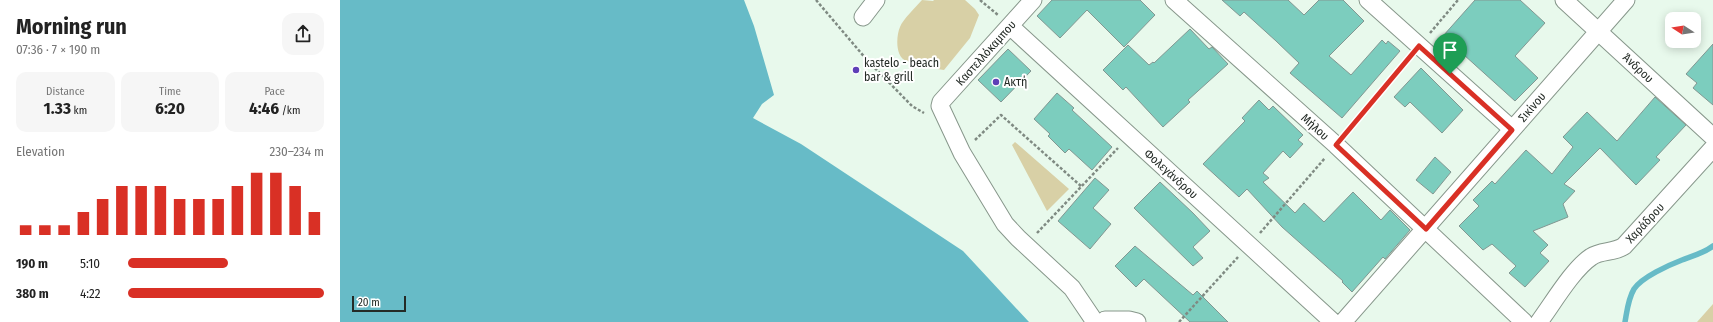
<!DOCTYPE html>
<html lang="en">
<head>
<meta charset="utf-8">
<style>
	body { margin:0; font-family:"Fira Sans Condensed",sans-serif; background:#f6f6f6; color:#222; height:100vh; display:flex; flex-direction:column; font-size:15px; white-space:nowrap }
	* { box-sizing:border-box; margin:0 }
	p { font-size:13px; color:#767676 }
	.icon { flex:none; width:22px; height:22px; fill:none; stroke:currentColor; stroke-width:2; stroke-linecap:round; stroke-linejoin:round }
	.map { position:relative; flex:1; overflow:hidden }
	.panel { display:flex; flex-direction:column; background:#fff; width:340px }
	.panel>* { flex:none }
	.needle { width:26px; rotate:282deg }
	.tools { position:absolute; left:1325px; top:12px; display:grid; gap:8px }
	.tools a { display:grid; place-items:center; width:36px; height:36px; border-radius:8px; background:#fff; box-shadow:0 2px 10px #0003; font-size:20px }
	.scale { position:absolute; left:12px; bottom:10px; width:54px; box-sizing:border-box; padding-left:4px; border:2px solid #242b26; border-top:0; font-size:11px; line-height:14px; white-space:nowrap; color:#242b26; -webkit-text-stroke:3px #fff; paint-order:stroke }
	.pin { position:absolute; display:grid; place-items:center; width:34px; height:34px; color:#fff; margin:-41px -17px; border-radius:50% 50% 50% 0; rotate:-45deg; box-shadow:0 0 4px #0007 }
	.pin .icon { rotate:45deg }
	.round { display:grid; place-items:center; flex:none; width:42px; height:42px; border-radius:12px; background:#f6f6f6 }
	.overview { display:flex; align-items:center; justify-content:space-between; height:68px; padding:0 16px }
	h1 { font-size:22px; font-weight:700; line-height:30px }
	.metrics { display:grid; grid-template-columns:repeat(3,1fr); gap:6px; height:68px; padding:4px 16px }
	.metrics div { display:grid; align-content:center; border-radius:10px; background:#f6f6f6; text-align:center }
	.metrics b { font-size:17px; font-weight:700 }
	.metrics small { font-size:11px; font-weight:400 }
	.metrics p { font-size:11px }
	.chart { height:112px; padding:8px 16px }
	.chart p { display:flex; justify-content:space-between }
	.chart svg { width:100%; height:72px; margin-top:4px; stroke:#d93025; stroke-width:6 }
	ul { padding:0 16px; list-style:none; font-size:13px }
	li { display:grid; grid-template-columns:64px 48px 1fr; align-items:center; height:30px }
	li i { height:10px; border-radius:5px; background:#d93025 }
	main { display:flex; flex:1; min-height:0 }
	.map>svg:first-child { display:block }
	.green { fill:#d8d0a6 }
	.water { fill:#67bbc7 }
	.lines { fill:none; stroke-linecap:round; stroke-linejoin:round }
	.stream { stroke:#67bbc7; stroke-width:5.5 }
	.building { fill:#7ccdbe; stroke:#829792 }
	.minor-casing { stroke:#87978b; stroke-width:19 }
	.path { stroke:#7f8a82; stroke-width:2.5; stroke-dasharray:3 2; stroke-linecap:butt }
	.minor { stroke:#fff; stroke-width:17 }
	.route-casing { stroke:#fff; stroke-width:8 }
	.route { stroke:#d93025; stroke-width:5 }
	.poi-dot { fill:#5e3fb7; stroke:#fff; stroke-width:1.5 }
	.labels { text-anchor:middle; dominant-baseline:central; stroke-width:4; stroke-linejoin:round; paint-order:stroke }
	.street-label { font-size:12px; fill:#242b26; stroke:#fff }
	.poi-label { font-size:12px; fill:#242b26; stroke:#fff; text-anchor:start }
</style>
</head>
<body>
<main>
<section class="panel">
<div class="overview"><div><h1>Morning run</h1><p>07:36 · 7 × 190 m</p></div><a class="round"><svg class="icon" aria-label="share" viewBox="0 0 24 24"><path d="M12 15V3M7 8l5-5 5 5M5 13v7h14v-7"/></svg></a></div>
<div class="metrics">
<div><p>Distance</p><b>1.33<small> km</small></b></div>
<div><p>Time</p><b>6:20</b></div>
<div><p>Pace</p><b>4:46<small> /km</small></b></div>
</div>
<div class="chart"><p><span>Elevation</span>230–234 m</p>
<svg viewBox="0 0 160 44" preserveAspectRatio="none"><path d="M5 44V38M15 44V38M25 44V38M35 44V30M45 44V22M55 44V14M65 44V14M75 44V14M85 44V22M95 44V22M105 44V22M115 44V14M125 44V6M135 44V6M145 44V14M155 44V30"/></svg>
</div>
<ul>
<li><b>190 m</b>5:10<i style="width:51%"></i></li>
<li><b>380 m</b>4:22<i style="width:100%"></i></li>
</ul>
</section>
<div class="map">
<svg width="1373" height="322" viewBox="0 0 1373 322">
	<rect width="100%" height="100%" fill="#e8f9ec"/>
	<path class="green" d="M 582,0 L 593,1 L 594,0 L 625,0 L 635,9 L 639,15 L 630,38 L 604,70 L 597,69 L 583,59 C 578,60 572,63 567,61 C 555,58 556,36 560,27 C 563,19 576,7 582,0 Z
		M 675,142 L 729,189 L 707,211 L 672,145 Z
		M 1373,304 L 1373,322 L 1357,322 Z"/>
	<path class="water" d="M 0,0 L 404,0 L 414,26 L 434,95 L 422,104 L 413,118 L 461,144 L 623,251 L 689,322 L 0,322 Z"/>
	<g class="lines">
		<path class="stream" d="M 1285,322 C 1287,311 1288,299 1294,289 C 1302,277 1329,265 1342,260 C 1353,256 1364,253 1373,246"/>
	</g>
	<path class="building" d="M 712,0 L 800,0 L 815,15 L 784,47 L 747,10 L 720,38 L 697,16 Z
		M 882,0 L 948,0 L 964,15 L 979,0 L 1003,0 L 1024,21 L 989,56 L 1011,75 L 1042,40 L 1046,44 L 1048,41 L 1060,51 L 1002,118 L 950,73 L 959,63 L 936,41 L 904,12 L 900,16 Z
		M 1135,0 L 1180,0 L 1205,23 L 1175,56 L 1198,78 L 1175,101 L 1103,36 Z
		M 850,29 L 869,49 L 872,47 L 888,64 L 848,100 L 850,102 L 823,127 L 786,87 L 783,90 L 763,70 L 788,45 L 809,65 L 813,62 L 814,63 Z
		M 1373,44 L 1373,105 L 1353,88 L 1357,83 L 1346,74 Z
		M 668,49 L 691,71 L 661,102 L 638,80 Z
		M 1081,68 L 1123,110 L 1102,133 L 1070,102 L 1065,107 L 1054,97 Z
		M 717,93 L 734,108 L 732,110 L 772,147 L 752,170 L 729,149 L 725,153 L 708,136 L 710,134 L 694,119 Z
		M 1315,97 L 1346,125 L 1316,157 L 1320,160 L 1296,185 L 1260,148 L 1224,184 L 1235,191 L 1223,204 L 1228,217 L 1193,231 L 1208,245 L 1200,253 L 1209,261 L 1185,287 L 1169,273 L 1176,266 L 1152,244 L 1143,250 L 1119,226 L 1139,206 L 1133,200 L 1152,181 L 1155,184 L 1186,150 L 1212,174 L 1233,147 L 1223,137 L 1247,112 L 1277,141 Z
		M 919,100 L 929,110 L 933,106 L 963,135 L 958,140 L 963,144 L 950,158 L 943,151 L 923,173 L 929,178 L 923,182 L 955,213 L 964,203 L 984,222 L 1013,192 L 1041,220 L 1050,210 L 1070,230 L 1045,259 L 1043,257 L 1012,292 L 1002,282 L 1003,281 L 942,227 L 907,189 L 899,197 L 863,164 L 905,121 L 902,118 Z
		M 1095,157 L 1111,172 L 1093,194 L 1076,180 Z
		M 755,178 L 769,190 L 753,208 L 771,224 L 750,249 L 718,221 Z
		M 820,182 L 853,213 L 870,231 L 853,247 L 863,258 L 853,266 L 794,208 Z
		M 795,246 L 853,295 L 857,291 L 888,322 L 850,322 L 804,279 L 796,287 L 775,266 Z"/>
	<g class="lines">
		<g class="minor-casing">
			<path id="minor" d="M 693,0 L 601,102 L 600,106 L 622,153 L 665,224 L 678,238 L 732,288 L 755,322
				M 834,0 L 996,145 L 1184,322
				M 1028,0 L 1172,129
				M 1224,0 L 1373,137
				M 523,17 L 536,0
				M 670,26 L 993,322
				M 765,320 L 789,320 L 797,322
				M 1003,322 L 1286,0
				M 1199,322 C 1213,303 1233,269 1251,257 C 1261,250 1274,253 1284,246 L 1373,148"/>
		</g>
		<path class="path" d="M 476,0 L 527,60 L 572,106 L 584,113
			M 640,0 L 658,15
			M 1090,33 L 1118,0
			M 1007,133 L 1069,59
			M 635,140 L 661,115 L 742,187
			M 697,233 L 778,148
			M 920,233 L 985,158
			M 839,322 L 898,257"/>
		<use href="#minor" class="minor"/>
	</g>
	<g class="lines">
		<g class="route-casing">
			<path id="route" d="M 1079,46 L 1172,130 L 1086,229 L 996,145 Z"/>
		</g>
		<use href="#route" class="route"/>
	</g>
	<g class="poi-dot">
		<circle cx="516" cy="70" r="4"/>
		<circle cx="656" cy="82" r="4"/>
	</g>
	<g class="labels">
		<g class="street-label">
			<text transform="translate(646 53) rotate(-48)">Καστελλόκαμπου</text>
			<text transform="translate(1298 68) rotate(43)">Άνδρου</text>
			<text transform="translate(1192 107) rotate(-49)">Σικίνου</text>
			<text transform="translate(975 127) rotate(42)">Μήλου</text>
			<text transform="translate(831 174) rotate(42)">Φολεγάνδρου</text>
			<text transform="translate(1305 223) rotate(-47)">Χαράδρου</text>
		</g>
		<g class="poi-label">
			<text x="524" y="63">kastelo - beach<tspan x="524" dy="14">bar &amp; grill</tspan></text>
			<text x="664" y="82">Ακτή</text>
		</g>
	</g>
</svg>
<div class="tools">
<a><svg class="needle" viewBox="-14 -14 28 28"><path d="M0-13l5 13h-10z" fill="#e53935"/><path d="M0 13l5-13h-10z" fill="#767676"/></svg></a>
</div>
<div class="scale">20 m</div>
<div class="pin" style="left:1110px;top:74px;background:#1e9e55"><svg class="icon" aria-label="arrive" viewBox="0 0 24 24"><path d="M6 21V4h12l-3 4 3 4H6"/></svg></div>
</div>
</main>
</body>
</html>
